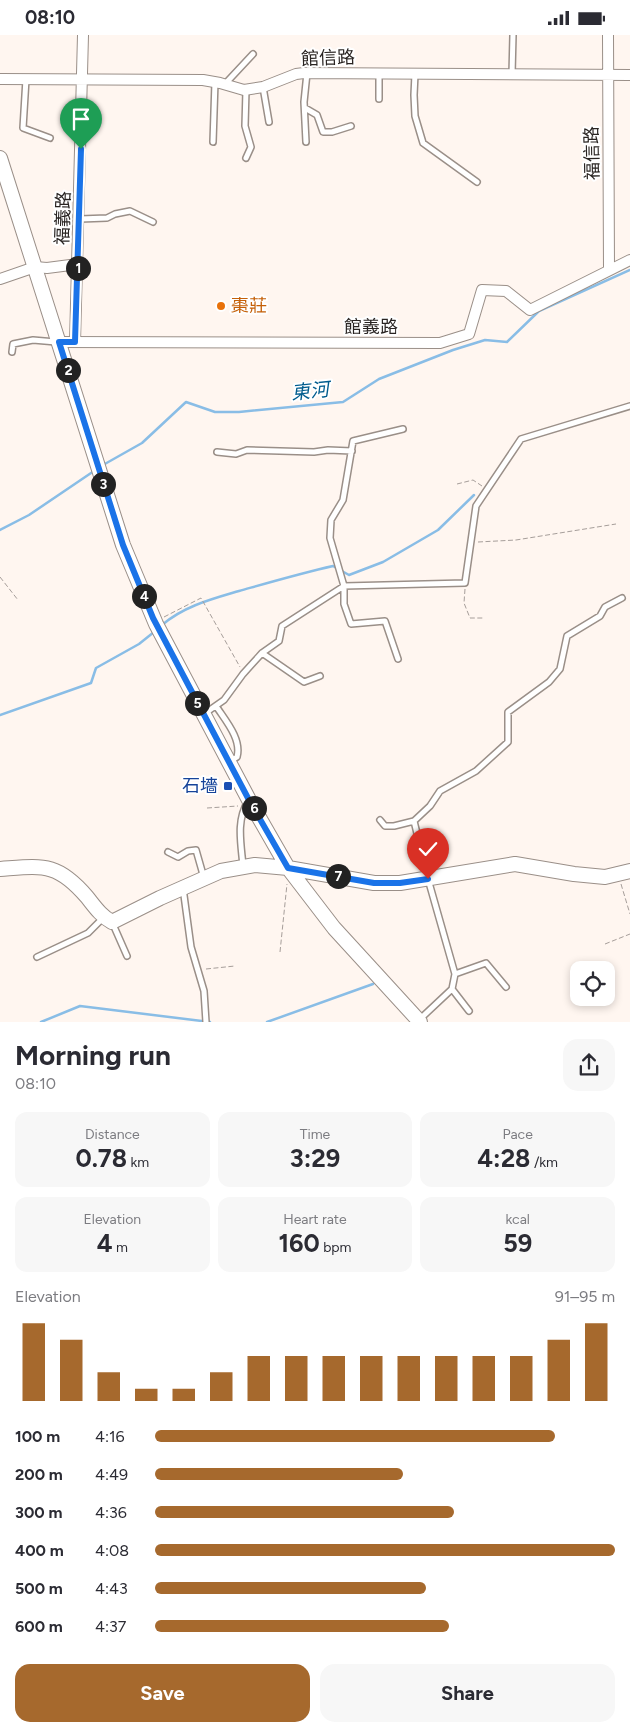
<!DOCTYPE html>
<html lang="en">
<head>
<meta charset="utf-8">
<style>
	body { margin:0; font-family:Figtree,"Noto Sans TC",sans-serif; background:#f7f7f7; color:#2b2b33; height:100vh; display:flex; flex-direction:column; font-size:19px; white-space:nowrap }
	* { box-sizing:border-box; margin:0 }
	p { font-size:16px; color:#7c7c81 }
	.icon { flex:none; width:28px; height:28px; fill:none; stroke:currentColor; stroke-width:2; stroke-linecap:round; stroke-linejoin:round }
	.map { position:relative; height:987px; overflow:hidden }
	.side { display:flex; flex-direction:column; background:#fff; flex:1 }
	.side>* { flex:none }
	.buttons { position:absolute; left:570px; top:926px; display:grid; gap:10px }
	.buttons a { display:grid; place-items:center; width:45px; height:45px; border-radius:10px; background:#fff; box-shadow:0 2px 8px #0003; font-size:25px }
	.pin { position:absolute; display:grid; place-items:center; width:42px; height:42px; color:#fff; margin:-51px -21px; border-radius:50% 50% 50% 0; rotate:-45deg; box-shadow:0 0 5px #0007 }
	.pin .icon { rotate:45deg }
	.km { position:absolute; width:25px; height:25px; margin:-12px; border-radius:50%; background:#222; color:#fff; font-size:14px; line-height:25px; text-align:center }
	.round { display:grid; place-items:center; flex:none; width:52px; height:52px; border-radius:15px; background:#f7f7f7 }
	.head { display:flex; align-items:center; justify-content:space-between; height:85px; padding:0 15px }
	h1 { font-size:28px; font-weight:700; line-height:38px }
	.figures { display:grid; grid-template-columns:repeat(3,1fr); gap:8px; height:85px; padding:5px 15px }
	.figures div { display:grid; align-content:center; border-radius:12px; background:#f7f7f7; text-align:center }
	.figures b { font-size:25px; font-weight:700 }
	.figures small { font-size:14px; font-weight:400 }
	.figures p { font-size:14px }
	.chart { height:140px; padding:10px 15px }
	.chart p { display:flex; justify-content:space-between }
	.chart svg { width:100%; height:90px; margin-top:5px; stroke:#a6692d; stroke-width:6 }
	.action { display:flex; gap:10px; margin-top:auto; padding:10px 15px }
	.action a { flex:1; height:58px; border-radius:15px; background:#a6692d; color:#fff; font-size:20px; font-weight:700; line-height:58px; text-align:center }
	.action a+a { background:#f7f7f7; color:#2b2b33 }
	ul { padding:0 15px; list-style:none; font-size:16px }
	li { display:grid; grid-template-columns:80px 60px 1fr; align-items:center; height:38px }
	li i { height:12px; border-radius:6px; background:#a6692d }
	.status { display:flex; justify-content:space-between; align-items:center; height:35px; padding:0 25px; background:#fff; direction:ltr }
	.status svg { height:14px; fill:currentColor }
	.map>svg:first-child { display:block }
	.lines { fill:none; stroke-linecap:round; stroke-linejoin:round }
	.stream { stroke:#89bde6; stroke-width:2.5 }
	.lane-casing { stroke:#9a8f88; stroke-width:8 }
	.street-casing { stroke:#9a8f88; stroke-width:12 }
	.secondary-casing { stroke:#9a8f88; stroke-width:16 }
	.path { stroke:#a69e9a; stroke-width:1; stroke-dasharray:5 2.5; stroke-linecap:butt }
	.lane { stroke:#fff; stroke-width:5 }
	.street { stroke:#fff; stroke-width:10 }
	.secondary { stroke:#fff; stroke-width:14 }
	.route-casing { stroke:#fff; stroke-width:10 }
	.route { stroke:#1a73e8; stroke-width:6 }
	.food-dot { fill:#e8710a; stroke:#fff; stroke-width:2 }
	.transit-dot { fill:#1a4fb4; stroke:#fff; stroke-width:2 }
	.labels { text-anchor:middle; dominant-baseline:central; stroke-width:4; stroke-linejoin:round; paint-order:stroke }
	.street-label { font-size:18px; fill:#292422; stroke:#fff }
	.food-label { font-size:18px; fill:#c56008; stroke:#fff; text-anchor:start }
	.transit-label { font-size:18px; fill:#164399; stroke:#fff; text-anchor:end }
	.water-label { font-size:19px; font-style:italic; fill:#005c8e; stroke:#fff }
</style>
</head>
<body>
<div class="status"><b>08:10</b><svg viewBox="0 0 49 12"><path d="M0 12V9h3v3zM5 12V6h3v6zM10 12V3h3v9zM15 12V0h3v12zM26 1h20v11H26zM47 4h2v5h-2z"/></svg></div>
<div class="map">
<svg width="630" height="987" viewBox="0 0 630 987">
	<rect width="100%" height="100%" fill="#fff6f0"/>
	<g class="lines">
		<path class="stream" d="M 103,430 L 142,408 L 186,367 L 215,377 L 239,377 L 343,367 L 379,344 L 453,315 L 485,305 L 507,307 L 539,276 L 630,235
			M 0,495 L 29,480 L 94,436
			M 162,590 C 184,571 212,564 239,556 C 271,547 302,538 333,531 L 349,540 L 383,527 L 438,495 L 474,460
			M 0,680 L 91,648 L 96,633 L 139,609 L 154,597
			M 41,987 L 80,971 L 210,987
			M 267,987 L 373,949"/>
		<g class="lane-casing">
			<path id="lane" d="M 379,39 L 379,64
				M 415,39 L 414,60 L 415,81 L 423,108 L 477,147
				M 512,39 L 513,0
				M 26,44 L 23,93 L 50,103
				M 225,49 L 253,19
				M 263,52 L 269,87
				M 246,55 L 245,91 L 251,112 L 246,123
				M 305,73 L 317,80 L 323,97 L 332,97 L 351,91
				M 213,107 L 215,47
				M 306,107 L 304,67 L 307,38
				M 80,184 L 107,183 L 115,179 L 130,176 L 153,187
				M 12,317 L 13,309 L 33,305 L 56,307
				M 217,417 L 236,419 L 247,415 L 314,417 L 328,415 L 352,416
				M 262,618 L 304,647 L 320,641
				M 398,624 L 385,586 L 351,589 L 344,569 L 344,551 L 330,503 L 331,485 L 343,465 L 353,406 L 403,394
				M 216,671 C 225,685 242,704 237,722 L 229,727
				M 204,679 L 224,665 L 243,639 L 262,618 L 279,606 L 282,591 L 344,551 L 465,548 L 476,471 L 521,404 L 630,371
				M 380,785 L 385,791 L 394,791 L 414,786
				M 168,817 L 178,822 L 188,816 L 196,815 L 204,843
				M 243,831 C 241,808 236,786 248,766
				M 183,853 L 191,912 L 204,956 L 206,987
				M 112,887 L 127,921
				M 37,922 L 88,898 L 103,883
				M 455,939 L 486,928 L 506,952
				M 452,954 L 469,976
				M 419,985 L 452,954 L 455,939 L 428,844 L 414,786 L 430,771 L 440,756 L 476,736 L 508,707 L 508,677 L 549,647 L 560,634 L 567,601 L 600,581 L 605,572 L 622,563"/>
		</g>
		<g class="street-casing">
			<path id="street" d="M 608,0 L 609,235
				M 0,44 L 203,45 L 220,48 L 244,55 L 263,52 L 296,39 L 304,38 L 630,40
				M 0,244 L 35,232 L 47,233 L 78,229
				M 59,307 L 440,308 L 469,299 L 482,255 L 506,256 L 530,275 L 630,225
				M 75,307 L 83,0"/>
		</g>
		<g class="secondary-casing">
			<path id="secondary" d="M 0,123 L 123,510 L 156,589 L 249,765 L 288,833 L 334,893 L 420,987
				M 0,834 C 43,831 57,827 87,862 C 95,872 101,881 112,887 L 160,863 L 221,836 L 255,830 L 288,833 L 374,848 L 400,848 L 515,829 L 574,839 L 605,842 L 630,836"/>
		</g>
		<path class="path" d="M 457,449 L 473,445 L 482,451
			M 478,507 L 516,505 L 616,489
			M 0,542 L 18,565
			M 465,554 L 464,568 L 470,583 L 484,583
			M 164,582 L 201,563 L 240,632
			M 207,773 L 238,771
			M 621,849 L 630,879
			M 605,909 L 630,899
			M 280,917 L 287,849
			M 206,934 L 235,931"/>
		<use href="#lane" class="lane"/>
		<use href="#street" class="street"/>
		<use href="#secondary" class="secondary"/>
	</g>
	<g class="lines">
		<g class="route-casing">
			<path id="route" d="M 81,114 L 75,307 L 59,307 L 123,510 L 153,583 L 249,765 L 288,833 L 374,848 L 400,848 L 428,844"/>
		</g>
		<use href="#route" class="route"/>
	</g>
	<circle class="food-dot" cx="221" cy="271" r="5"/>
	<rect class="transit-dot" x="223" y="746" width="10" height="10" rx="2.5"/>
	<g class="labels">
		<g class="street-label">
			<text transform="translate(328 23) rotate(-2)">館信路</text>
			<text transform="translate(592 118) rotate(-91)">福信路</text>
			<text transform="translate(63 183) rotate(-88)">福義路</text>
			<text x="371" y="292">館義路</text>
		</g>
		<g class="food-label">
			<text x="231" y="271">棗莊</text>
		</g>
		<g class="transit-label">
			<text x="218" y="751">石墻</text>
		</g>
		<g class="water-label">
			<text transform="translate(310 356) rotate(-6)">東河</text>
		</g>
	</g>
</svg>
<div class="buttons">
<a><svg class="icon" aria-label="locate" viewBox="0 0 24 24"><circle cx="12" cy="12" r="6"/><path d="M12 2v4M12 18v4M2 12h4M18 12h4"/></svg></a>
</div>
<div class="pin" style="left:81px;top:114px;background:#1e9e55"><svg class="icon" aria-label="arrive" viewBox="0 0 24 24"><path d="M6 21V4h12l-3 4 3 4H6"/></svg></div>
<div class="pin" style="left:428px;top:844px;background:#d93025"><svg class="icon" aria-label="check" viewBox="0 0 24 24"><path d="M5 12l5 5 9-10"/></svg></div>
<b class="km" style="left:78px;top:233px">1</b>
<b class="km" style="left:68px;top:335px">2</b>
<b class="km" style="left:103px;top:449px">3</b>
<b class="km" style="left:144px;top:561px">4</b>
<b class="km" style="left:197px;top:668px">5</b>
<b class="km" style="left:254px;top:773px">6</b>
<b class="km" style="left:338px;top:841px">7</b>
</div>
<section class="side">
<div class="head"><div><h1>Morning run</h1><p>08:10</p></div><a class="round"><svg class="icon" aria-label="share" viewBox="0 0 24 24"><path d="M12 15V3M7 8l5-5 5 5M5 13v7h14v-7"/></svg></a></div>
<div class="figures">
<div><p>Distance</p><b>0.78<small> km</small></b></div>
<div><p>Time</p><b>3:29</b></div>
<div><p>Pace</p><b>4:28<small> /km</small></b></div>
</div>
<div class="figures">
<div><p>Elevation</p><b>4<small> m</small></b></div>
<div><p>Heart rate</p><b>160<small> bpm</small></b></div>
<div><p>kcal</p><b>59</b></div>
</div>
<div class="chart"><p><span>Elevation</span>91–95 m</p>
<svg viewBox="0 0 160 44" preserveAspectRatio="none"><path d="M5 44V6M15 44V14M25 44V30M35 44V38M45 44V38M55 44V30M65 44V22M75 44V22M85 44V22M95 44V22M105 44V22M115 44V22M125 44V22M135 44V22M145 44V14M155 44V6"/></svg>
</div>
<ul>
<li><b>100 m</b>4:16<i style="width:87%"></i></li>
<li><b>200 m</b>4:49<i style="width:54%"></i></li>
<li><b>300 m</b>4:36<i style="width:65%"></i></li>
<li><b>400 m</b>4:08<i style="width:100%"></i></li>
<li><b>500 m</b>4:43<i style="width:59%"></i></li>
<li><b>600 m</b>4:37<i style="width:64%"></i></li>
</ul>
<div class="action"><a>Save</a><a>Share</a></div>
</section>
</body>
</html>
